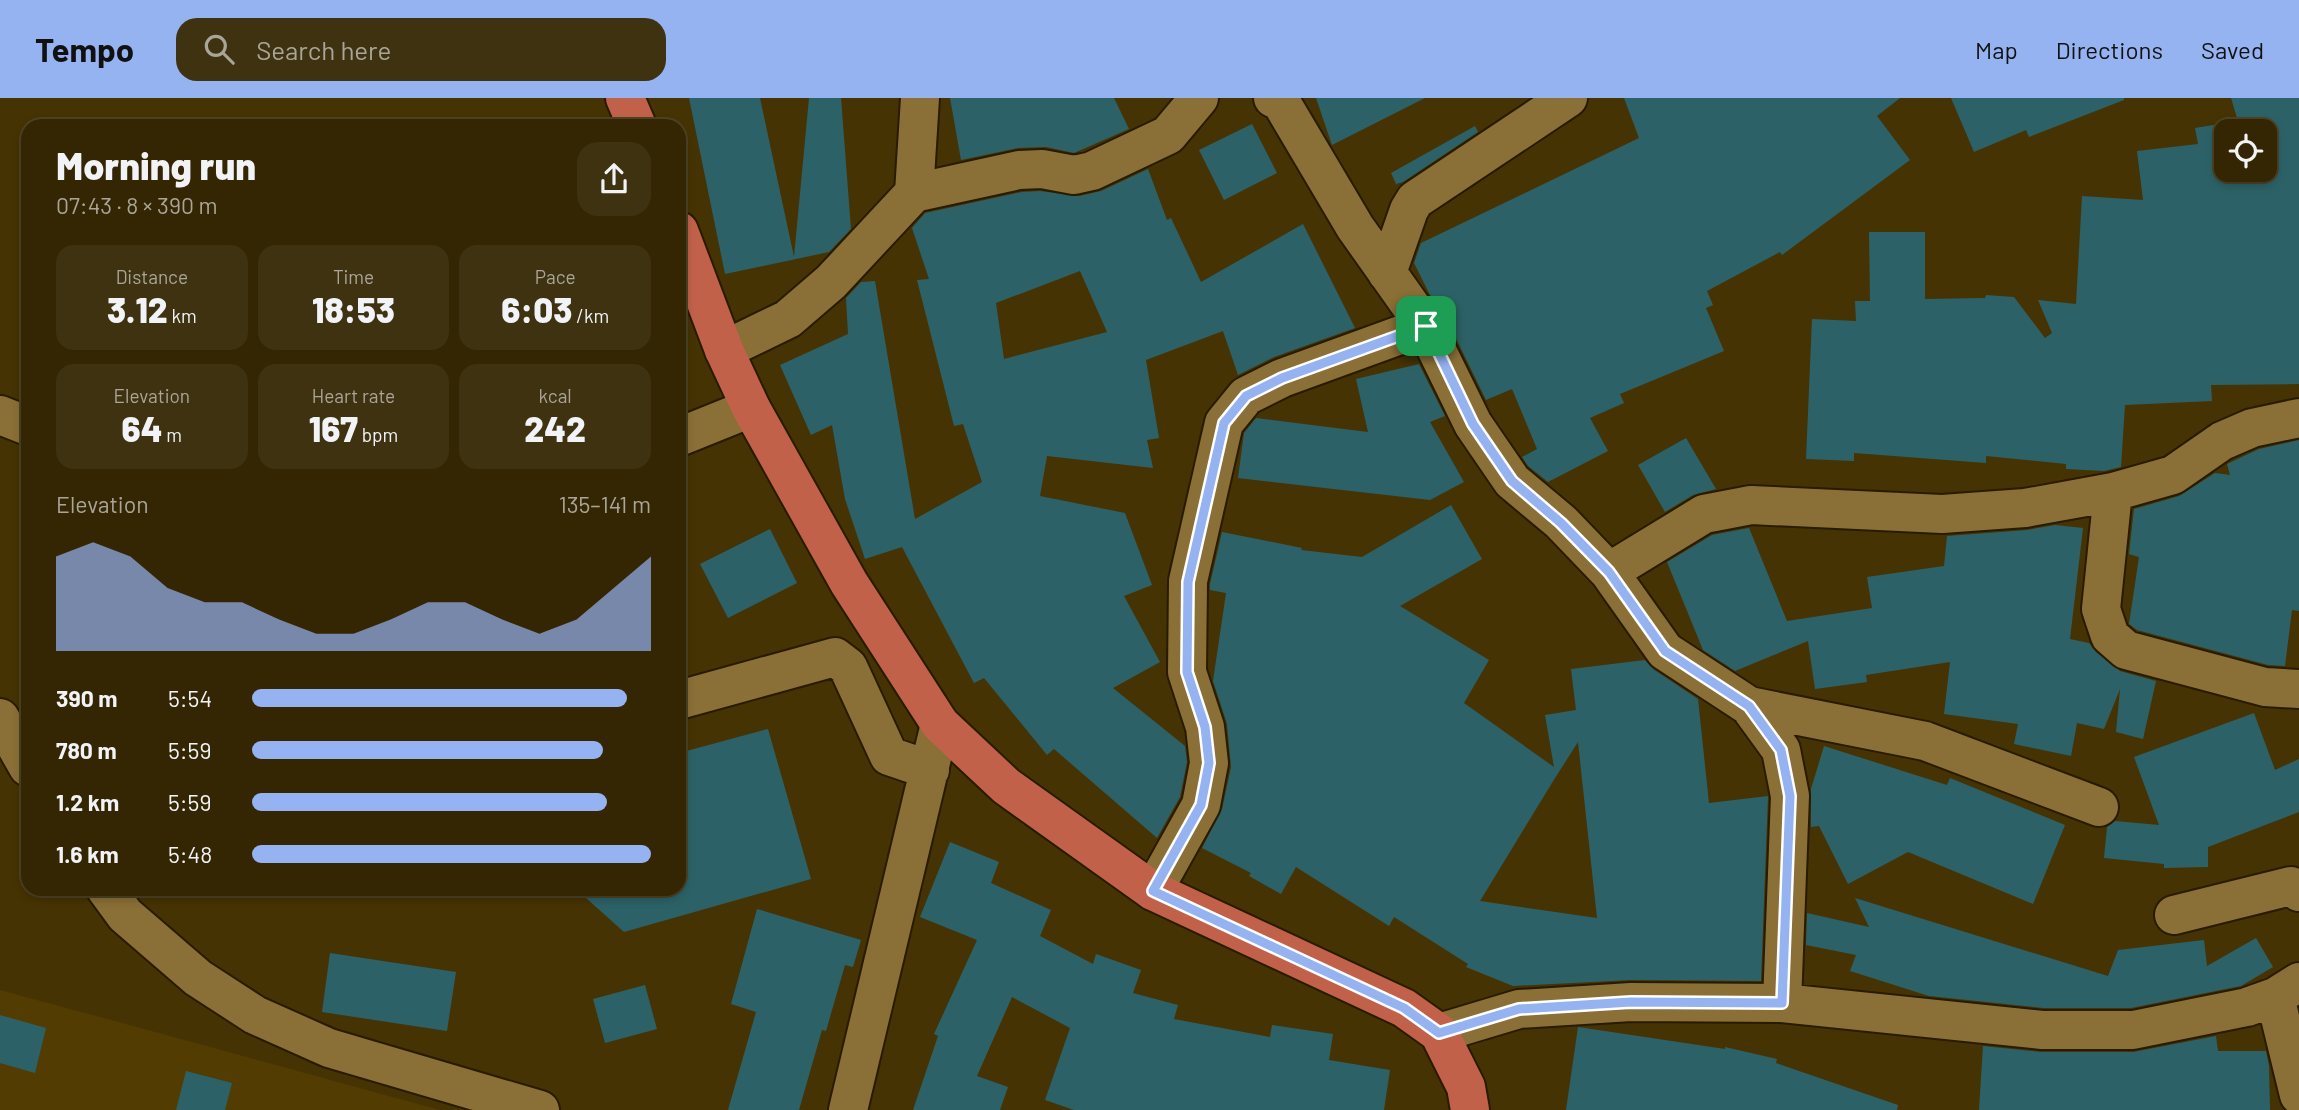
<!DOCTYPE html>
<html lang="en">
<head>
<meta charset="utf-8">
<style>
	body { margin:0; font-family:Barlow,sans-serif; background:#3f3211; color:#f1f3f6; height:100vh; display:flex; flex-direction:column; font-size:26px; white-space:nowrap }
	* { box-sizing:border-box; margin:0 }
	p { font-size:23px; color:#a9a599 }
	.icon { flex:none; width:38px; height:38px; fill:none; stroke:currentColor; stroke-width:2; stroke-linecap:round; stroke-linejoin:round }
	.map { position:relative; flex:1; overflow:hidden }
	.details { position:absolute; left:21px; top:21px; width:665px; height:777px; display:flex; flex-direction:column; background:#342602; border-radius:21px; box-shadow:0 4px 10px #0003,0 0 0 2px #4e4324 }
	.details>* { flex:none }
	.buttons { position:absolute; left:2214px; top:21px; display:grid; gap:14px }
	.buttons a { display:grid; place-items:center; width:63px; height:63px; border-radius:14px; background:#342602; box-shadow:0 4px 10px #0003,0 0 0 2px #4e4324; font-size:35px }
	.pin { position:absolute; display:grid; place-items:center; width:60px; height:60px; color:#fff; margin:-30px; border-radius:14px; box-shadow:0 4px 10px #0006 }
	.round { display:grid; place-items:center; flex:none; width:74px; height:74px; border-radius:21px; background:#3f3211 }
	.head { display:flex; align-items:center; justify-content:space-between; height:119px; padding:0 35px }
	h1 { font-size:38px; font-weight:800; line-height:52px }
	.stats { display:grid; grid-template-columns:repeat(3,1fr); gap:10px; height:119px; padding:7px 35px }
	.stats div { display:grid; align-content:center; border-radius:18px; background:#3f3211; text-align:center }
	.stats b { font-size:35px; font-weight:800 }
	.stats small { font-size:19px; font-weight:400 }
	.stats p { font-size:19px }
	.chart { height:196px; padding:14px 35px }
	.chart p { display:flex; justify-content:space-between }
	.chart svg { width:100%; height:126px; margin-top:7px; fill:#95b2f1; opacity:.7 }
	ul { padding:0 35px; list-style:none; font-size:23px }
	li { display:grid; grid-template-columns:112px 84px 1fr; align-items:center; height:52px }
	li i { height:18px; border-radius:9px; background:#95b2f1 }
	header { display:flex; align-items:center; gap:42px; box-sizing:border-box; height:98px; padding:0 35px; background:#95b2f1; color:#111 }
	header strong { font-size:33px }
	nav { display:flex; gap:38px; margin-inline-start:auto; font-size:24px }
	.search { width:490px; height:63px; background:#3f3211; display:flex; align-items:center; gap:18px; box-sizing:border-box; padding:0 24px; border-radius:21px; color:#a9a599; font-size:26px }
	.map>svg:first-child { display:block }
	.built { fill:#523c02 }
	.building { fill:#2c6267; fill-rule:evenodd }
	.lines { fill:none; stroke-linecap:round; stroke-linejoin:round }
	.minor-casing { stroke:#281b00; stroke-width:42 }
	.major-casing { stroke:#281b00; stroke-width:42 }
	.minor { stroke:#8a6f36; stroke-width:38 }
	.major { stroke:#c26149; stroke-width:38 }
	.route-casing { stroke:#fff; stroke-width:14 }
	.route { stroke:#95b2f1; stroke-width:9 }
</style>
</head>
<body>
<header>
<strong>Tempo</strong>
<div class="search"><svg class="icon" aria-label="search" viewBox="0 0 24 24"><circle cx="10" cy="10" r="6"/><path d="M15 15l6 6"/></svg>Search here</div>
<nav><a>Map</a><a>Directions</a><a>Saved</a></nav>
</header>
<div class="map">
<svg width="2299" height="1012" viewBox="0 0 2299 1012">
	<rect width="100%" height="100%" fill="#463303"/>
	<path class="built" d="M 0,892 L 159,935 L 440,1012 L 0,1012 Z"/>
	<path class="building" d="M 689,0 L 760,0 L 794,159 L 809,0 L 841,0 L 851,131 L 829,154 L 725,176 Z
		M 950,0 L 1114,0 L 1129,31 L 1074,55 L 1046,49 L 1018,50 L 961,62 Z
		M 1316,0 L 1425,0 L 1332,47 Z
		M 1624,0 L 1900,0 L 1877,18 L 1910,62 L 1782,157 L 1780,154 L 1707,193 L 1713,207 L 1706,210 L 1724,253 L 1620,296 L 1624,305 L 1590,320 L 1608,353 L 1548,384 L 1528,368 L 1522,359 L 1537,351 L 1512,291 L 1486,302 L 1445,218 L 1429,195 L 1414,165 L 1421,145 L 1639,40 Z
		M 1951,0 L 2124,0 L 2124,2 L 2029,39 L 2026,32 L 1974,54 Z
		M 2231,0 L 2299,0 L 2299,286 L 2211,287 L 2212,303 L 2125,307 L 2121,369 L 2104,373 L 2066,371 L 2066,366 L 1986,358 L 1986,365 L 1854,355 L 1854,363 L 1806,361 L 1812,221 L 1856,223 L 1855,203 L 1870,203 L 1869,134 L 1925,134 L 1925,201 L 1985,200 L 1986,197 L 2014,199 L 2045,240 L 2052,235 L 2038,202 L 2076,206 L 2082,98 L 2143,102 L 2137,53 L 2198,46 L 2195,30 L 2238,23 ZM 2226,33 L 2264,33 L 2264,72 L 2226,72 Z
		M 1252,26 L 1277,75 L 1224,102 L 1199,52 Z
		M 1475,28 L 1478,34 L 1403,84 L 1396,86 L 1391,75 Z
		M 1148,71 L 1167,122 L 1171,120 L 1201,184 L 1303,126 L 1355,230 L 1274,259 L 1238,277 L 1223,233 L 1146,262 L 1159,340 L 1147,342 L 1153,370 L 1047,358 L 1040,398 L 1125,415 L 1152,487 L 1124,498 L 1160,564 L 1113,590 L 1185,648 L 1187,664 L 1180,699 L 1157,740 L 1054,651 L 1047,657 L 984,580 L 974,585 L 902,449 L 865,461 L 845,401 L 832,327 L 811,337 L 780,267 L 848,236 L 846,200 L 861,184 L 875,183 L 915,421 L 982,384 L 963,326 L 954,328 L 917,182 L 929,181 L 912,130 L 925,115 L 1022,94 L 1040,93 L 1079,98 L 1101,93 ZM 1080,173 L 1107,234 L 1004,261 L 996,205 Z
		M 1419,266 L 1445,318 L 1430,324 L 1464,384 L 1430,402 L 1238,380 L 1244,335 L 1256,320 L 1368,334 L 1356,281 Z
		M 1686,340 L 1716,391 L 1693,397 L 1665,414 L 1638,367 Z
		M 2299,342 L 2299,513 L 2292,512 L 2285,568 L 2268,567 L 2137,532 L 2129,526 L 2139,459 L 2129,456 L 2134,411 L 2179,398 L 2215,375 L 2230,377 L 2227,366 L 2259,351 Z
		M 1451,407 L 1482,461 L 1400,508 L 1489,562 L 1464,605 L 1554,669 L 1545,617 L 1576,612 L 1571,571 L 1645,562 L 1653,571 L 1698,601 L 1709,705 L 1768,698 L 1761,883 L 1631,882 L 1513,888 L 1466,869 L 1468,866 L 1394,819 L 1389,828 L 1296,769 L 1281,796 L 1249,778 L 1251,775 L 1202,750 L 1222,711 L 1231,669 L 1227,626 L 1213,583 L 1226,495 L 1210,492 L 1210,486 L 1222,434 L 1302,450 L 1301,452 L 1362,459 ZM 1578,644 L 1597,820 L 1480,803 L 1555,680 Z
		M 2055,427 L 2083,430 L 2070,541 L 2089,545 L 2096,554 L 2120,573 L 2156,583 L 2143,641 L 2116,634 L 2120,591 L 2104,631 L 2077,625 L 2071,658 L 2014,646 L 2018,626 L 1944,616 L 1950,564 L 1866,577 L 1867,584 L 1815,591 L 1808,543 L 1735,573 L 1703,552 L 1667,464 L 1712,437 L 1749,430 L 1787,523 L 1872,510 L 1867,479 L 1944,468 L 1947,438 L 2027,432 Z
		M 770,431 L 797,485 L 728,520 L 700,466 Z
		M 2254,615 L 2275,672 L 2299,661 L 2299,714 L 2208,749 L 2208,769 L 2164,770 L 2164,766 L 2104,760 L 2107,729 L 2115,723 L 2159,727 L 2134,659 Z
		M 768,631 L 811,781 L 624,834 L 576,791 L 679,791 L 679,655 Z
		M 1824,648 L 1947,687 L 1950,680 L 2065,727 L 2033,806 L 1908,754 L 1848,786 L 1819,728 L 1811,729 L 1811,691 Z
		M 950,744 L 999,764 L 991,785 L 1051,812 L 1040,838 L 1093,866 L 1096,856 L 1141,872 L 1133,895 L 1178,907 L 1174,921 L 1270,939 L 1272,927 L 1333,936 L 1329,962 L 1390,972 L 1384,1012 L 1074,1012 L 1045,1002 L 1070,930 L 1012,899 L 977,978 L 1008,989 L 1000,1012 L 913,1012 L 938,938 L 934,936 L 977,842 L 920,819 Z
		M 1855,800 L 2108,878 L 2118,852 L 2204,842 L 2207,868 L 2256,840 L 2273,869 L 2241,888 L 2131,910 L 2043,910 L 1929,898 L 1850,873 L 1856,857 L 1806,847 L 1807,815 L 1869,829 Z
		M 757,811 L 861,842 L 853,869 L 845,867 L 826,933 L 822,932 L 799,1012 L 728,1012 L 756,914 L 731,906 Z
		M 330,855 L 456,874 L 447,933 L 322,914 Z
		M 645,887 L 657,931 L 605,945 L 593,901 Z
		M 0,917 L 46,930 L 35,975 L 0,965 Z
		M 1578,929 L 1725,951 L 1725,949 L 1777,961 L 1776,965 L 1898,1007 L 1897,1012 L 1566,1012 Z
		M 2216,938 L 2218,953 L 2266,953 L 2269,968 L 2270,1012 L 1979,1012 L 1983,948 L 2042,954 L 2133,954 Z
		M 186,973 L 232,985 L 225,1012 L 176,1012 Z"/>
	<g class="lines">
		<g class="minor-casing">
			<path id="minor" d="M 1273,0 L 1281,4 L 1355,129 L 1425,228 L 1473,326 L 1512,383 L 1561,424 L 1609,474 L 1665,553 L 1749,608 L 1781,652 L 1790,698 L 1782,905
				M 914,95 L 1019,72 L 1042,71 L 1074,77 L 1092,73 L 1168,37 L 1199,0
				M 1387,175 L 1409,112 L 1415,102 L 1568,0
				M 724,252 L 788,221 L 831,184 L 914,95 L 920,0
				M 0,317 L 28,328
				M 679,339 L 751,310
				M 2113,394 L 2101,511 L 2110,538 L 2126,552 L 2265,589 L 2299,591
				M 1609,474 L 1704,416 L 1751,407 L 1942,416 L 2025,410 L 2113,394 L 2173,377 L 2222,343 L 2252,330 L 2299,320
				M 679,602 L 835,559 L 848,569 L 889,658 L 930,672
				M 1749,608 L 1925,643 L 2099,709
				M 0,620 L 28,669
				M 106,791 L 125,817 L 198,880 L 255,917 L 329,950 L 540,1012
				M 1153,793 L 1201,707 L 1209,665 L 1205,629 L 1187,574 L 1188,483 L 1224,325 L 1246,298 L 1282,280 L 1425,228
				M 2174,817 L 2291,788 L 2299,794
				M 2275,899 L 2299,997
				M 1439,935 L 1519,911 L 1631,904 L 1782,905 L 2042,932 L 2133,932 L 2247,909 L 2275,899 L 2299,884
				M 848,1012 L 940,626"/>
		</g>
		<g class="major-casing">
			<path id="major" d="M 625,0 L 637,28
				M 679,133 L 724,252 L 751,310 L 849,485 L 940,626 L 1006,688 L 1153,793 L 1404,910 L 1439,935 L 1466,989 L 1470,1012"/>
		</g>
		<use href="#minor" class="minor"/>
		<use href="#major" class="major"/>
	</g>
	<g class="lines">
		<g class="route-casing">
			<path id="route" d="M 1426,228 L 1473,326 L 1512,383 L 1561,425 L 1609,474 L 1665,553 L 1749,608 L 1781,652 L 1790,698 L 1782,905 L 1631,904 L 1519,911 L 1439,935 L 1404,910 L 1153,793 L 1201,707 L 1209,665 L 1205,629 L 1187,574 L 1188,484 L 1224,325 L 1246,298 L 1282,280 Z"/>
		</g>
		<use href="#route" class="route"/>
	</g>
</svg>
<div class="buttons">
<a><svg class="icon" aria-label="locate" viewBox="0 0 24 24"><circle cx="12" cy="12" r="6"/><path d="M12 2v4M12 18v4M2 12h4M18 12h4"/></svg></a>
</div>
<div class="pin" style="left:1426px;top:228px;background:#1e9e55"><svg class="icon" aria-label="arrive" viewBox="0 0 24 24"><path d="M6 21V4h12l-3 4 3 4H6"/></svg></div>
<section class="details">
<div class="head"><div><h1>Morning run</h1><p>07:43 · 8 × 390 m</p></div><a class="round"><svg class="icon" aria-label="share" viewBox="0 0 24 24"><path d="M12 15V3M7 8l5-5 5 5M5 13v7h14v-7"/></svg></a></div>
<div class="stats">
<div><p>Distance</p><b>3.12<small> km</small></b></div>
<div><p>Time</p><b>18:53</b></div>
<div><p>Pace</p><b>6:03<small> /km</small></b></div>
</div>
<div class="stats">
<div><p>Elevation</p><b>64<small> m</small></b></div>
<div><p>Heart rate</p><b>167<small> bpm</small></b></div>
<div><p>kcal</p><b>242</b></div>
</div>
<div class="chart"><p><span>Elevation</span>135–141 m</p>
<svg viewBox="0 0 160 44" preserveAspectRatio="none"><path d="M0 44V11L10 6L20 11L30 22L40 27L50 27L60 33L70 38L80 38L90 33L100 27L110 27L120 33L130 38L140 33L150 22L160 11V44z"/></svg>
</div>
<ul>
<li><b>390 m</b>5:54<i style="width:94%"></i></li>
<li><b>780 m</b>5:59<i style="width:88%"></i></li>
<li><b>1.2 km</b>5:59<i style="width:89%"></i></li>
<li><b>1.6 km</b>5:48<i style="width:100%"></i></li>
</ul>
</section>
</div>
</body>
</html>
